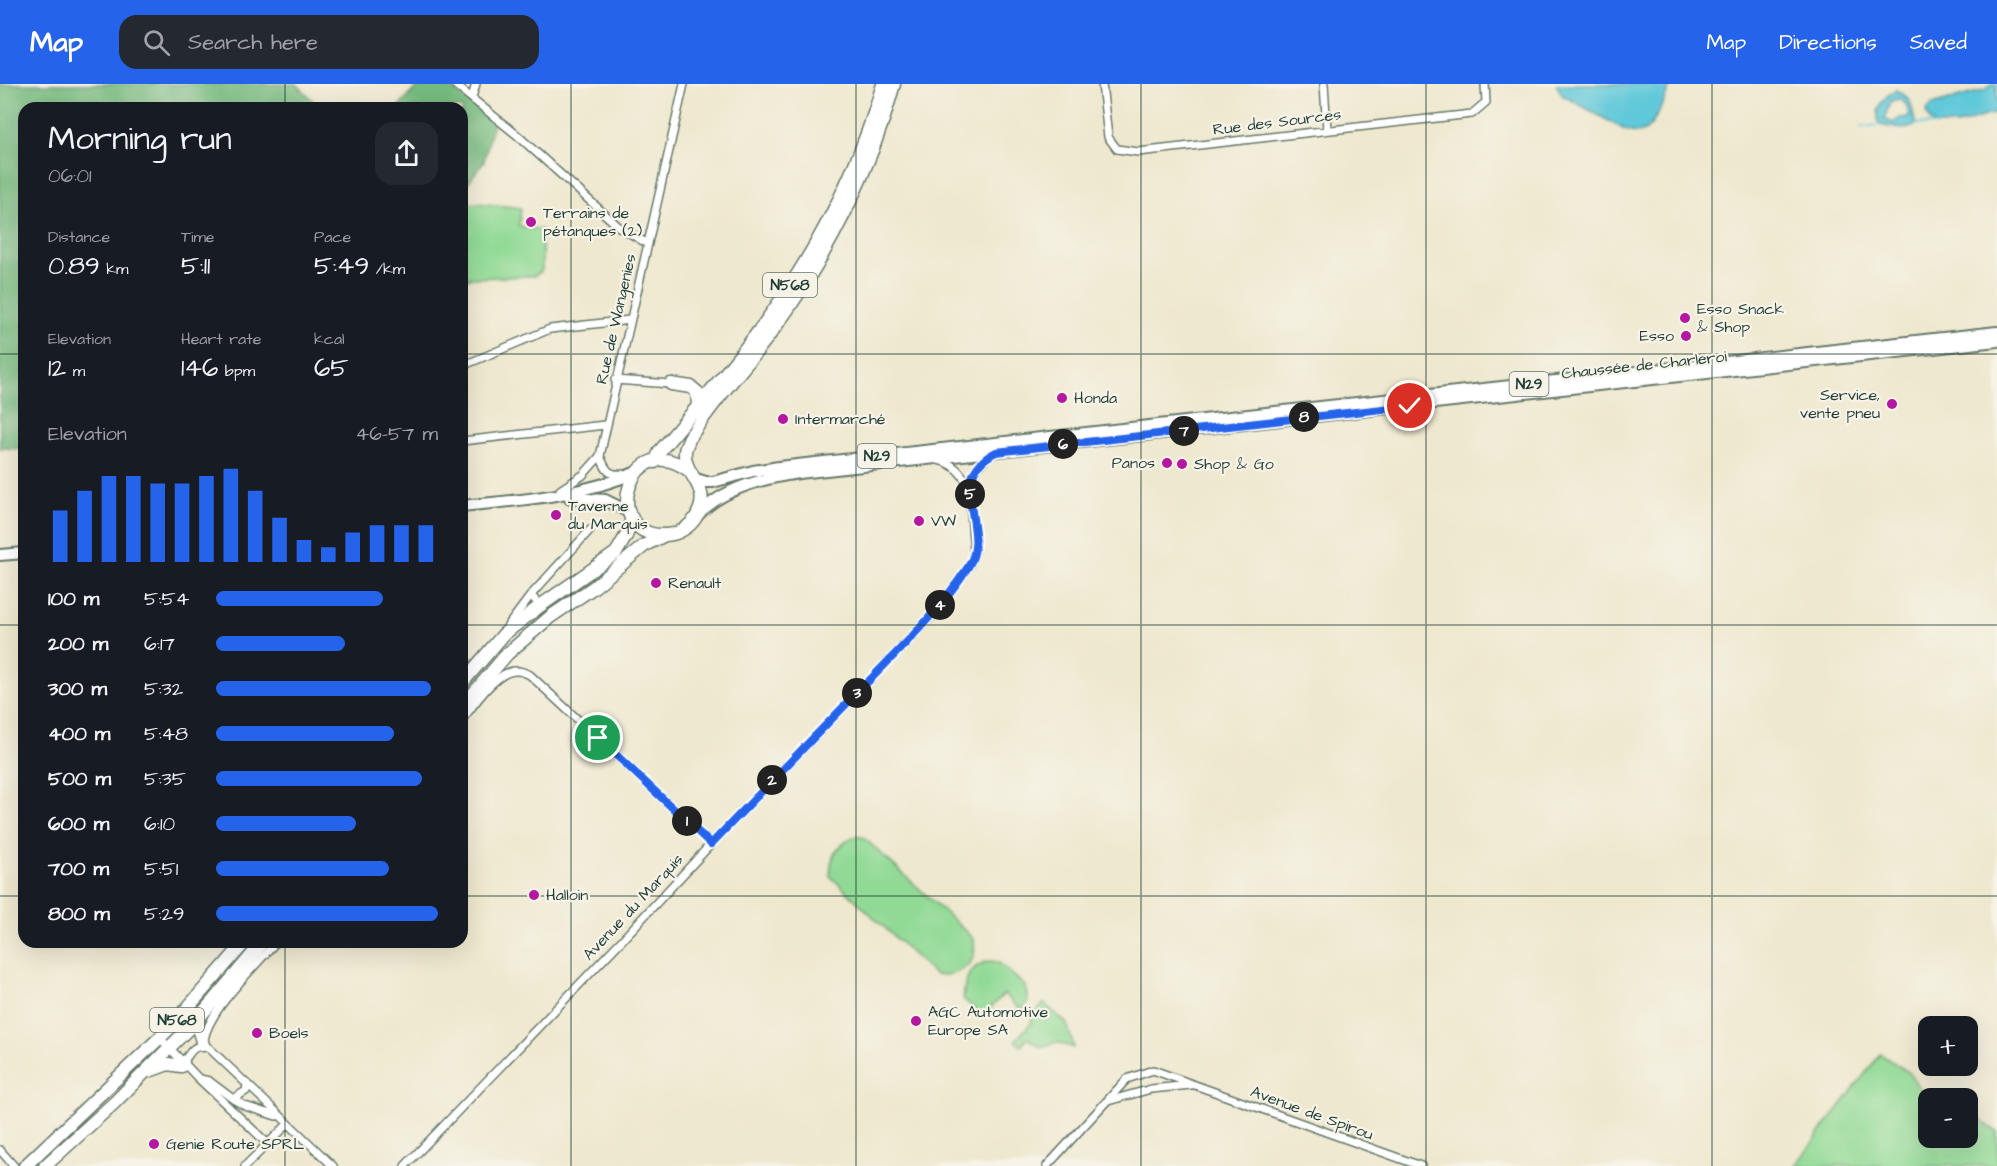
<!DOCTYPE html>
<html lang="en">
<head>
<meta charset="utf-8">
<style>
	body { margin:0; font-family:"Architects Daughter",sans-serif; background:#242831; color:#f1f3f6; height:100vh; display:flex; flex-direction:column; font-size:22px; white-space:nowrap }
	* { box-sizing:border-box; margin:0 }
	p { font-size:20px; color:#9ea1a6 }
	.icon { flex:none; width:33px; height:33px; fill:none; stroke:currentColor; stroke-width:2; stroke-linecap:round; stroke-linejoin:round }
	.map { position:relative; flex:1; overflow:hidden }
	.sheet { position:absolute; left:18px; top:18px; width:450px; height:846px; display:flex; flex-direction:column; background:#171b24; border-radius:18px; box-shadow:0 6px 24px #0002 }
	.sheet>* { flex:none }
	.controls { position:absolute; left:1918px; top:932px; display:grid; gap:12px }
	.controls a { display:grid; place-items:center; width:60px; height:60px; border-radius:12px; background:#171b24; box-shadow:0 6px 24px #0002; font-size:30px }
	.pin { position:absolute; display:grid; place-items:center; width:51px; height:51px; color:#fff; margin:-26px; border:3px solid #fff; border-radius:50%; box-shadow:0 2px 6px #0007 }
	.km { position:absolute; width:30px; height:30px; margin:-15px; border-radius:50%; background:#222; color:#fff; font-size:16px; line-height:30px; text-align:center }
	.round { display:grid; place-items:center; flex:none; width:63px; height:63px; border-radius:18px; background:#242831 }
	.summary { display:flex; align-items:center; justify-content:space-between; height:102px; padding:0 30px }
	h1 { font-size:33px; font-weight:600; line-height:45px }
	.metrics { display:grid; grid-template-columns:repeat(3,1fr); gap:9px; height:102px; padding:6px 30px }
	.metrics div { display:grid; align-content:center }
	.metrics b { font-size:26px; font-weight:600 }
	.metrics small { font-size:16px; font-weight:400 }
	.metrics p { font-size:16px }
	.chart { height:168px; padding:12px 30px }
	.chart p { display:flex; justify-content:space-between }
	.chart svg { width:100%; height:108px; margin-top:6px; stroke:#2563eb; stroke-width:6 }
	ul { padding:0 30px; list-style:none; font-size:20px }
	li { display:grid; grid-template-columns:96px 72px 1fr; align-items:center; height:45px }
	li i { height:15px; border-radius:8px; background:#2563eb }
	header { display:flex; align-items:center; gap:36px; box-sizing:border-box; height:84px; padding:0 30px; background:#2563eb; color:#fff }
	header strong { font-size:28px }
	nav { display:flex; gap:33px; margin-inline-start:auto; font-size:21px }
	.search { width:420px; height:54px; background:#242831; display:flex; align-items:center; gap:15px; box-sizing:border-box; padding:0 21px; border-radius:18px; color:#9ea1a6; font-size:22px }
	.map>svg:first-child { display:block }
	.green { fill:#91da95; stroke:#588c64; stroke-width:1.5 }
	.forest { fill:#74ba7e; stroke:#4a7c59; stroke-width:1.5 }
	.water { fill:#5ec8d9; stroke:#3e8286; stroke-width:1.5; fill-rule:evenodd }
	.lines { fill:none; stroke-linecap:round; stroke-linejoin:round }
	.stream { stroke:#5ec8d9; stroke-width:2 }
	.street-casing { stroke:#67796a; stroke-width:10 }
	.primary-casing { stroke:#67796a; stroke-width:14 }
	.highway-casing { stroke:#67796a; stroke-width:15 }
	.street { stroke:#fff; stroke-width:7 }
	.primary { stroke:#fff; stroke-width:10 }
	.highway { stroke:#fff; stroke-width:12 }
	.route-casing { stroke:#fff; stroke-width:12 }
	.route { stroke:#2563eb; stroke-width:8 }
	.grid { fill:none; stroke:#1f3d34; stroke-width:1.5; stroke-opacity:0.55 }
	.poi-dot { fill:#b5179e; stroke:#f7f3e8; stroke-width:2 }
	.labels { text-anchor:middle; dominant-baseline:central; stroke-width:4.5; stroke-linejoin:round; paint-order:stroke }
	.shield { fill:#f7f3e8; stroke:#60746a; stroke-width:1.5 }
	.shield-label { font-size:15px; font-weight:bold; fill:#1f3d34 }
	.street-label { font-size:16px; fill:#1f3d34; stroke:#f7f3e8 }
	.poi-label { font-size:16px; fill:#1f3d34; stroke:#f7f3e8; text-anchor:start }
</style>
</head>
<body>
<header>
<strong>Map</strong>
<div class="search"><svg class="icon" aria-label="search" viewBox="0 0 24 24"><circle cx="10" cy="10" r="6"/><path d="M15 15l6 6"/></svg>Search here</div>
<nav><a>Map</a><a>Directions</a><a>Saved</a></nav>
</header>
<div class="map">
<svg width="1997" height="1082" viewBox="0 0 1997 1082">
	<rect width="100%" height="100%" fill="#f7f3e8"/>
	<filter id="ink" filterUnits="userSpaceOnUse"><feTurbulence type="fractalNoise" baseFrequency=".0167" numOctaves="2"/><feDisplacementMap in="SourceGraphic" scale="12" xChannelSelector="R" yChannelSelector="G"/><feConvolveMatrix kernelMatrix="1 2 1 2 8 2 1 2 1" color-interpolation-filters="sRGB"/></filter>
	<filter id="wash" filterUnits="userSpaceOnUse"><feTurbulence type="fractalNoise" baseFrequency=".008" numOctaves="4" result="noise"/><feDisplacementMap in="SourceGraphic" scale="24" xChannelSelector="R" yChannelSelector="G"/><feGaussianBlur stdDeviation="1.35" result="paint"/><feColorMatrix in="noise" values="0 0 0 0 0 0 0 0 0 0 0 0 0 0 0 0 0 1.4 0 .05"/><feComposite in="paint" operator="in"/></filter>
	<g filter="url(#wash)">
		<rect width="100%" height="100%" fill="#eee8ce"/>
		<path class="green" d="M 477,119 L 521,124 L 519,142 L 542,146 L 542,187 L 534,192 L 468,194 L 462,197 L 462,121 Z
			M 853,753 L 863,753 L 974,855 C 974,860 975,866 974,870 C 970,886 949,894 935,891 L 830,792 C 831,771 835,764 853,753 Z
			M 989,877 L 998,878 L 1025,902 L 1028,917 L 1022,927 L 1004,910 L 983,932 L 963,915 C 965,895 968,883 989,877 Z
			M 1044,919 L 1067,940 L 1074,964 L 1057,958 L 1041,963 L 1027,954 L 1021,962 L 1015,957 L 1032,938 L 1031,934 Z
			M 1880,970 L 1907,987 L 1925,1011 L 1938,1014 L 1929,1014 L 1929,1053 L 1968,1053 L 1968,1027 L 1997,1048 L 1997,1082 L 1795,1082 Z"/>
		<path class="forest" d="M 0,0 L 297,0 L 320,24 L 24,24 L 24,365 L 0,364 Z
			M 419,0 L 445,0 L 494,36 L 484,77 L 462,107 L 462,24 L 398,24 Z"/>
		<path class="water" d="M 1556,0 L 1671,0 C 1666,11 1655,42 1644,47 C 1638,51 1631,48 1625,46 L 1562,11 Z
			M 1992,0 L 1997,0 L 1997,30 L 1988,31 L 1957,41 L 1935,41 L 1929,35 L 1926,27 L 1932,21 L 1985,6 Z
			M 1896,6 C 1920,20 1907,23 1917,40 C 1906,49 1892,43 1879,41 C 1875,24 1882,14 1896,6 ZM 1898,15 C 1907,18 1908,24 1909,33 L 1900,34 L 1893,39 L 1884,35 L 1891,17 Z"/>
		<g class="lines">
			<path class="stream" d="M 1915,40 L 1936,41
				M 1861,43 L 1879,41"/>
		</g>
	</g>
	<g filter="url(#ink)">
		<g class="lines">
			<g class="street-casing">
				<path id="street" d="M 454,0 L 517,51 L 619,143 L 648,160
					M 1102,0 L 1108,53 L 1117,65 L 1138,68 L 1472,30 L 1486,18 L 1485,0
					M 1324,0 L 1327,46
					M 472,13 L 476,0
					M 462,282 L 550,245 L 630,236
					M 615,296 L 671,300
					M 462,357 L 605,341
					M 600,372 C 605,384 608,392 622,390
					M 938,376 C 953,379 961,388 969,402
					M 560,409 L 560,406 L 583,391 L 600,372 L 684,0
					M 531,511 L 590,446
					M 507,543 L 531,511 L 540,522
					M 462,636 C 473,622 497,585 517,587 C 521,587 526,589 530,591 L 711,760
					M 160,954 L 198,994 L 267,1059
					M 204,955 C 211,923 254,884 276,858
					M 203,961 L 209,964 L 333,1082
					M 183,978 C 190,970 191,963 203,961
					M 200,995 L 209,997 L 233,1015 L 246,1007 L 247,1000
					M 233,1015 L 245,1022 L 276,1032
					M 1108,1017 L 1151,1005 L 1191,1001
					M 0,1066 L 14,1082
					M 245,1082 L 288,1040
					M 405,1082 L 622,856 L 711,760 L 933,531 L 970,481 L 974,470 L 969,402 L 976,385 L 991,370
					M 1047,1082 L 1127,995 L 1153,986 L 1421,1082"/>
			</g>
			<g class="primary-casing">
				<path id="primary" d="M 696,395 L 706,398 L 713,398 L 753,387 L 779,383 L 1997,248
					M 570,414 L 605,416 L 629,428
					M 462,422 C 521,416 582,412 637,388
					M 698,431 C 723,404 763,394 799,389 L 1997,257
					M 0,471 L 24,469"/>
			</g>
			<g class="highway-casing">
				<path id="highway" d="M 671,300 L 691,303 L 697,308 L 698,322
					M 655,378 L 660,367 C 695,325 732,284 764,240 C 817,167 859,86 883,0
					M 691,388 C 630,339 597,453 665,451 C 677,451 689,444 696,433 C 714,403 683,392 685,368 C 685,364 688,359 689,355 C 713,316 746,283 773,246 C 827,173 870,88 894,0
					M 462,599 L 504,550 L 540,522 L 616,469 L 626,452 L 632,434
					M 462,623 L 507,570 L 550,533 L 594,503 L 645,461 L 663,452
					M 196,937 L 203,961
					M 149,987 L 168,980 L 181,982 L 183,978
					M 25,1082 L 171,943 L 245,858
					M 45,1082 L 114,1019 L 196,937 L 263,858"/>
			</g>
			<use href="#street" class="street"/>
			<use href="#primary" class="primary"/>
			<use href="#highway" class="highway"/>
		</g>
	</g>
	<g class="lines" filter="url(#ink)">
		<g class="route-casing">
			<path id="route" d="M 598,654 L 711,760 C 761,708 810,657 860,606 C 898,567 938,529 968,483 C 993,446 942,396 996,368 L 1410,322"/>
		</g>
		<use href="#route" class="route"/>
	</g>
	<path class="grid" d="M 285,0 L 285,24M 571,0 L 571,1082M 856,0 L 856,1082M 1141,0 L 1141,1082M 1426,0 L 1426,1082M 1712,0 L 1712,1082M 0,270 L 24,270M 462,270 L 1997,270M 0,541 L 24,541M 462,541 L 1997,541M 0,812 L 24,812M 462,812 L 1997,812M 285,858 L 285,1082"/>
	<g class="poi-dot">
		<circle cx="531" cy="138" r="6"/>
		<circle cx="1685" cy="234" r="6"/>
		<circle cx="1686" cy="252" r="6"/>
		<circle cx="1062" cy="314" r="6"/>
		<circle cx="1892" cy="320" r="6"/>
		<circle cx="783" cy="335" r="6"/>
		<circle cx="1167" cy="379" r="6"/>
		<circle cx="1182" cy="380" r="6"/>
		<circle cx="556" cy="431" r="6"/>
		<circle cx="919" cy="437" r="6"/>
		<circle cx="656" cy="499" r="6"/>
		<circle cx="534" cy="811" r="6"/>
		<circle cx="916" cy="937" r="6"/>
		<circle cx="257" cy="949" r="6"/>
		<circle cx="154" cy="1060" r="6"/>
	</g>
	<g class="labels">
		<g class="shield">
			<rect x="763" y="189" width="54" height="24" rx="4.5"/>
			<rect x="1509.5" y="288" width="39" height="24" rx="4.5"/>
			<rect x="857.5" y="360" width="39" height="24" rx="4.5"/>
			<rect x="150" y="924" width="54" height="24" rx="4.5"/>
		</g>
		<g class="shield-label">
			<text x="790" y="201">N568</text>
			<text x="1529" y="300">N29</text>
			<text x="877" y="372">N29</text>
			<text x="177" y="936">N568</text>
		</g>
		<g class="street-label">
			<text transform="translate(1277 38) rotate(-7)">Rue des Sources</text>
			<text transform="translate(616 235) rotate(-77)">Rue de Wangenies</text>
			<text transform="translate(1644 281) rotate(-6)">Chaussée de Charleroi</text>
			<text transform="translate(633 823) rotate(-47)">Avenue du Marquis</text>
			<text transform="translate(1312 1029) rotate(20)">Avenue de Spirou</text>
		</g>
		<g class="poi-label">
			<text x="543" y="129">Terrains de<tspan x="543" dy="18">pétanques (2)</tspan></text>
			<text x="1697" y="225">Esso Snack<tspan x="1697" dy="18">&amp; Shop</tspan></text>
			<text x="1674" y="252" text-anchor="end">Esso</text>
			<text x="1880" y="311" text-anchor="end">Service,<tspan x="1880" dy="18">vente pneu</tspan></text>
			<text x="1074" y="314">Honda</text>
			<text x="795" y="335">Intermarché</text>
			<text x="1155" y="379" text-anchor="end">Panos</text>
			<text x="1194" y="380">Shop &amp; Go</text>
			<text x="568" y="422">Taverne<tspan x="568" dy="18">du Marquis</tspan></text>
			<text x="931" y="437">VW</text>
			<text x="668" y="499">Renault</text>
			<text x="546" y="811">Halloin</text>
			<text x="928" y="928">AGC Automotive<tspan x="928" dy="18">Europe SA</tspan></text>
			<text x="269" y="949">Boels</text>
			<text x="166" y="1060">Genie Route SPRL</text>
		</g>
	</g>
</svg>
<div class="controls">
<a>+</a>
<a>−</a>
</div>
<div class="pin" style="left:598px;top:654px;background:#1e9e55"><svg class="icon" aria-label="arrive" viewBox="0 0 24 24"><path d="M6 21V4h12l-3 4 3 4H6"/></svg></div>
<div class="pin" style="left:1410px;top:322px;background:#d93025"><svg class="icon" aria-label="check" viewBox="0 0 24 24"><path d="M5 12l5 5 9-10"/></svg></div>
<b class="km" style="left:687px;top:737px">1</b>
<b class="km" style="left:772px;top:696px">2</b>
<b class="km" style="left:857px;top:609px">3</b>
<b class="km" style="left:940px;top:521px">4</b>
<b class="km" style="left:970px;top:410px">5</b>
<b class="km" style="left:1063px;top:360px">6</b>
<b class="km" style="left:1184px;top:347px">7</b>
<b class="km" style="left:1304px;top:333px">8</b>
<section class="sheet">
<div class="summary"><div><h1>Morning run</h1><p>06:01</p></div><a class="round"><svg class="icon" aria-label="share" viewBox="0 0 24 24"><path d="M12 15V3M7 8l5-5 5 5M5 13v7h14v-7"/></svg></a></div>
<div class="metrics">
<div><p>Distance</p><b>0.89<small> km</small></b></div>
<div><p>Time</p><b>5:11</b></div>
<div><p>Pace</p><b>5:49<small> /km</small></b></div>
</div>
<div class="metrics">
<div><p>Elevation</p><b>12<small> m</small></b></div>
<div><p>Heart rate</p><b>146<small> bpm</small></b></div>
<div><p>kcal</p><b>65</b></div>
</div>
<div class="chart"><p><span>Elevation</span>46–57 m</p>
<svg viewBox="0 0 160 44" preserveAspectRatio="none"><path d="M5 44V23M15 44V15M25 44V9M35 44V9M45 44V12M55 44V12M65 44V9M75 44V6M85 44V15M95 44V26M105 44V35M115 44V38M125 44V32M135 44V29M145 44V29M155 44V29"/></svg>
</div>
<ul>
<li><b>100 m</b>5:54<i style="width:75%"></i></li>
<li><b>200 m</b>6:17<i style="width:58%"></i></li>
<li><b>300 m</b>5:32<i style="width:97%"></i></li>
<li><b>400 m</b>5:48<i style="width:80%"></i></li>
<li><b>500 m</b>5:35<i style="width:93%"></i></li>
<li><b>600 m</b>6:10<i style="width:63%"></i></li>
<li><b>700 m</b>5:51<i style="width:78%"></i></li>
<li><b>800 m</b>5:29<i style="width:100%"></i></li>
</ul>
</section>
</div>
</body>
</html>
